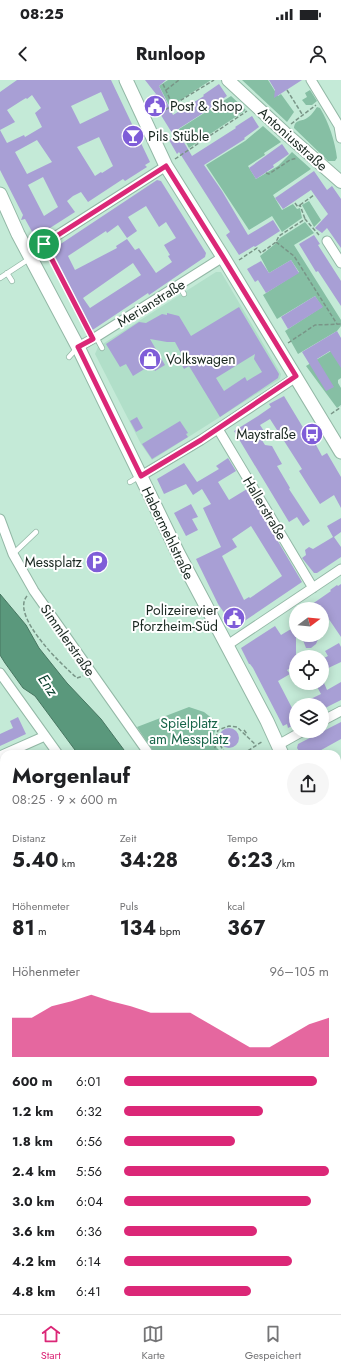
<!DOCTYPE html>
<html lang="de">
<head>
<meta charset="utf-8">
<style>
	body { margin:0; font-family:Jost,sans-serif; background:#f6f6f6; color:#202124; height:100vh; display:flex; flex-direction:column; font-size:15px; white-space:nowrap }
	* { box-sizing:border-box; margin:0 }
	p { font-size:13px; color:#757577 }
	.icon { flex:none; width:22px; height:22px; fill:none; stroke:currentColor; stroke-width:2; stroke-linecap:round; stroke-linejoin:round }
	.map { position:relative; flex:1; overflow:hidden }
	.drawer { position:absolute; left:0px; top:670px; width:341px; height:564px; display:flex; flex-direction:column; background:#fff; border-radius:12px 12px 0 0; box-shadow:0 2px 10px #0003 }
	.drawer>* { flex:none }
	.needle { width:26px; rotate:74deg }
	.tools { position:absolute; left:289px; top:522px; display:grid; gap:8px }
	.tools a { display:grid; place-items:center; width:40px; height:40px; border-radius:50%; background:#fff; box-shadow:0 2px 10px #0003; font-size:20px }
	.pin { position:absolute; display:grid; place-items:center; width:34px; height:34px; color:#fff; margin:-17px; border:2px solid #fff; border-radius:50%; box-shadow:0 1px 4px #0007 }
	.round { display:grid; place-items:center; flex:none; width:42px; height:42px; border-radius:21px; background:#f6f6f6 }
	.overview { display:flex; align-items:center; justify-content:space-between; height:68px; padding:0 12px }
	h1 { font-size:22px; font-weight:700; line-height:30px }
	.metrics { display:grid; grid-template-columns:repeat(3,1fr); gap:6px; height:68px; padding:4px 12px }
	.metrics div { display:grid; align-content:center }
	.metrics b { font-size:20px; font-weight:700 }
	.metrics small { font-size:11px; font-weight:400 }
	.metrics p { font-size:11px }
	.chart { height:112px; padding:8px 12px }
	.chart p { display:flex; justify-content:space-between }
	.chart svg { width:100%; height:72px; margin-top:4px; fill:#db2777; opacity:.7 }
	ul { padding:0 12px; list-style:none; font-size:13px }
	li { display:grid; grid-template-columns:64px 48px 1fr; align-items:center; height:30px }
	li i { height:10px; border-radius:5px; background:#db2777 }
	.status { display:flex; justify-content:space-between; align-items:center; height:28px; padding:0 20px; background:#fff; direction:ltr }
	.status svg { height:11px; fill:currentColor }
	header { display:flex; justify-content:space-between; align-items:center; height:52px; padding:0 12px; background:#fff; font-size:18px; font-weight:700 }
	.tab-bar { display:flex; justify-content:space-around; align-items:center; height:56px; border-top:1px solid #e0e0e0; background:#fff; font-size:11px; color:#757577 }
	.tab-bar a { display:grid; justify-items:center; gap:2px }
	.tab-bar .current { color:#db2777 }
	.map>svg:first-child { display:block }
	.built { fill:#b1dfc9 }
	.green { fill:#86bfa4 }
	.water { fill:#5a987c; stroke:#477661 }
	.building { fill:#a89fd5; fill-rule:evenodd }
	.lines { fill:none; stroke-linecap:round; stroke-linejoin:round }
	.service-casing { stroke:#93b8a6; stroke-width:6 }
	.minor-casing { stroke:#93b8a6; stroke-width:11 }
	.tertiary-casing { stroke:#93b8a6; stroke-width:14 }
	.secondary-casing { stroke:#93b8a6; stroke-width:15 }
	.path { stroke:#799587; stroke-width:1.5; stroke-dasharray:4 2; stroke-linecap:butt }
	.service { stroke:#fff; stroke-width:4.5 }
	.minor { stroke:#fff; stroke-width:9 }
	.tertiary { stroke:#fff; stroke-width:12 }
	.secondary { stroke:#fff; stroke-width:13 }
	.route-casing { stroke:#fff; stroke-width:8 }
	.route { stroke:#db2777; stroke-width:5 }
	.labels { text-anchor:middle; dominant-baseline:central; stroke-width:4; stroke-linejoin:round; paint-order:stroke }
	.poi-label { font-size:14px; fill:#1a2821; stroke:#fff; text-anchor:start }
	.street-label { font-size:14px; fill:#1a2821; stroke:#fff }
	.park-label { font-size:14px; fill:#186549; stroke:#fff }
	.water-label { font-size:15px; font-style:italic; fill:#0b412e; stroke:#fff }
</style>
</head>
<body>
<div class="status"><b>08:25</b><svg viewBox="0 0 49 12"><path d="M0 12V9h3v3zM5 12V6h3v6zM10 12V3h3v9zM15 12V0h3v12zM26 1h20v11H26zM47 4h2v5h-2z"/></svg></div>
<header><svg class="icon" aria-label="back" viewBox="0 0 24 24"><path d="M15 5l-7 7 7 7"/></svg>Runloop<svg class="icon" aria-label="person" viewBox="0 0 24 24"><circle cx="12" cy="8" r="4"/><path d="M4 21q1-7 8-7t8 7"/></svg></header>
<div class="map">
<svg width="341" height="1234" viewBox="0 0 341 1234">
	<rect width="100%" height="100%" fill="#c4ead7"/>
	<path class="built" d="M 216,192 L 221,192 L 281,294 L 280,299 L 152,380 L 141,364 L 95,274 L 98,267 Z"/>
	<path class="green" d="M 168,0 L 211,0 L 170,27 L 159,6 Z
		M 242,0 L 268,0 L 278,16 L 281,14 L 294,32 L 287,42 Z
		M 310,10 L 317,21 L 312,25 L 306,25 L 302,20 L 307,17 L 305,13 Z
		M 231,16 L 246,30 L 189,68 L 179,49 Z
		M 317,27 L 320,28 C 329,43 335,61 337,78 L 335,81 L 328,81 L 294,48 C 295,39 301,42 307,38 C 311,36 314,31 317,27 Z
		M 263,46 L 281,62 L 264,73 L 265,75 L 248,86 L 256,99 L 278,86 L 292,72 L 311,89 L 273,115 L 282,130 L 293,124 L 297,129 L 300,128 L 302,138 L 282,152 L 272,136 L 249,150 L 206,85 L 245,61 Z
		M 309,121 L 321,140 L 314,147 L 302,125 Z
		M 305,142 L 314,153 L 294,165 L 341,240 L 341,246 L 337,251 L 298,274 L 285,251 L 322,227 L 315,216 L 277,239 L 263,215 L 299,192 L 291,180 L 269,193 L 260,176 L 275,164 L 280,158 Z
		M 341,265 L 341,298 L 338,300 L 338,303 L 341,308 L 341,325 L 337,328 L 306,286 Z
		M 189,627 L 204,632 L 218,643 L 212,659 L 217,668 L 223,674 L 155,674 L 137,647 Z
		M 0,900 L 4,905 L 4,985 L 0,986 Z
		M 341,1116 L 341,1149 L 337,1149 L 337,1117 Z"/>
	<path class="water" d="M 0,514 L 26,545 L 39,568 L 67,603 L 101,639 L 127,674 L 78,674 L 35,616 L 23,608 L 5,583 L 0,575 Z"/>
	<path class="building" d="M 17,0 L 111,0 L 150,82 L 145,85 L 147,87 L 125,101 L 123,99 L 88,122 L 81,112 L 73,116 L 67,121 L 75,132 L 50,148 L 50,149 L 35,157 L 25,139 L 21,140 L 23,135 L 0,90 L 0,12 ZM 101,12 L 109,30 L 80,44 L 71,26 ZM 32,15 L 41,28 L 35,33 L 42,47 L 25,57 L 24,55 L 7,63 L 0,50 L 15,42 L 7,30 L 21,21 L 26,18 L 27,19 ZM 99,57 L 113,86 L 102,93 L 101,92 L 95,96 L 77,67 ZM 37,60 L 52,82 L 27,94 L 15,72 ZM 43,97 L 58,127 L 44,136 L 28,105 Z
		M 145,0 L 166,0 L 159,6 L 173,35 L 204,16 L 203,15 L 219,4 L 227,16 L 211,27 L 211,28 L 172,53 L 159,32 L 156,33 L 148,17 L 156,14 Z
		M 269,0 L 302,0 L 274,18 L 275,10 Z
		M 252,36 L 259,47 L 244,58 L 245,59 L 204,85 L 222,111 L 248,155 L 273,140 L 280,151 L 255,167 L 254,166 L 239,175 L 226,155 L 230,152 L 179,72 L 177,74 L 169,60 L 179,54 L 192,76 L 236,48 L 235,47 Z
		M 282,64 L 289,74 L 273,85 L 274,87 L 256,99 L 249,88 Z
		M 314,91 L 327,110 L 332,106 L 341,119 L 341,168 L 327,148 L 322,153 L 315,148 L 328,134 L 311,110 L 283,129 L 275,118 Z
		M 157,100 L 161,101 L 206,173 L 205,177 L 149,215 L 148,213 L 91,251 L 50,171 ZM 146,126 L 159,147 L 166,142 L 176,158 L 164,165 L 170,175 L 168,176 L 172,182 L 156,193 L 139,168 L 135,170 L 127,159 L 116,166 L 117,168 L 75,190 L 68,176 L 106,151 L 107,153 L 118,145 L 127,158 L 137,151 L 128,137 ZM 133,183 L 141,195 L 90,228 L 83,218 Z
		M 314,155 L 320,164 L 318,165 L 341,201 L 341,226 L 318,191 L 316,192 L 299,164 Z
		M 291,180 L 299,193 L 266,213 L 258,200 L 255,202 L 247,189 L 261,181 L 269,193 Z
		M 315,216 L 323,227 L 288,249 L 281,237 Z
		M 239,227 L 279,294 L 278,298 L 220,337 L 189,286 L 184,289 L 178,278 L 182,275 L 175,262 L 167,262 L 150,259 L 165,285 L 155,291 L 151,285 L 133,296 L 126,284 L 120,287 L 106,264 L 139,242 L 146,243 L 162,234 L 167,235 L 167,233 L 179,236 L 191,256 ZM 255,274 L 254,279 L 262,292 L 247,301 L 245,297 L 224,311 L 216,298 Z
		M 337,251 L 341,258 L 341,288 L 330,271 L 317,279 L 334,307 L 326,311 L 302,272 Z
		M 284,316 L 313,364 L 315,363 L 322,376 L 327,373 L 341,397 L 341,428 L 334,415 L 320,424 L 299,391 L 302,389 L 270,339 L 260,345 L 264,351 L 258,354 L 265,365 L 272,366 L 282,384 L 277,386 L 290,408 L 289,409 L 310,441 L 303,446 L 297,437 L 289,442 L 234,351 L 258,336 L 271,327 L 269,324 Z
		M 137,337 L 143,348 L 136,352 L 130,341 Z
		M 180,341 L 188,353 L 186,354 L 188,357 L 152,379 L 142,364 Z
		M 228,378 L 236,391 L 218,402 L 229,420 L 247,409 L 302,502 L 237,546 L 235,543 L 232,544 L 218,524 L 196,479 L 221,467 L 203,428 L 211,424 L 202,409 L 193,415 L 186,404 L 164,414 L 157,399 L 184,383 L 197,402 L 219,389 L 216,386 ZM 251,446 L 282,496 L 250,518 L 249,517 L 244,520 L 222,476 L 237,467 L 232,459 Z
		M 191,424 L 198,437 L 192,439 L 198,450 L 186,456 L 174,433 Z
		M 341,438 L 341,452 L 334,457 L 341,467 L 341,477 L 317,493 L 314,493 L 302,478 L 306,475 L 305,470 L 309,467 L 313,469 L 333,457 L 327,446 Z
		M 341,504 L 341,557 L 322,529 L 305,529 L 331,511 L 330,510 L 337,505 L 338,506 Z
		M 275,546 L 281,555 L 296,546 L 296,585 L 287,590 L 290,594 L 278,601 L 292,628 L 296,626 L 296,644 L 288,648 L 287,644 L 283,646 L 253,588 L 250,584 L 249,584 L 241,568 Z
		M 301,555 L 320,555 L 316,564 L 311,568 L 306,568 Z
		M 339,563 L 341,567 L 341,582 L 322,591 L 322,579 L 328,576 L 325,571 Z
		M 341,602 L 341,620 L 329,626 L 322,630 L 322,625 L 298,625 L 321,614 L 315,603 L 324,603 L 327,610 Z
		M 18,637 L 26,654 L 0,666 L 0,654 L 13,648 L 10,641 Z
		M 341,642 L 341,659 L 314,674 L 301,674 L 297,668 L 298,664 Z
		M219 658a10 10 0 1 1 20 0a10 10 0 1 1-20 0Z"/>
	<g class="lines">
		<g class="service-casing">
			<path id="service" d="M 7,193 L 12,201
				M 0,198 L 29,179
				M 179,206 L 184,214
				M 96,257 L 102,268
				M 69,277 L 77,268
				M 130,402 L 140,396
				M 13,474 L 36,452"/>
		</g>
		<g class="minor-casing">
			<path id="minor" d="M 311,0 L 339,46 L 341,58
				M 327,161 L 341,183
				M 28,174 L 166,86
				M 78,267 L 96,257 L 223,177
				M 218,349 L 313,508
				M 141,396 L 201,360 L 296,297
				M 0,439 L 13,474 L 34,511 L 149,674
				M 226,566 L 341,489
				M 0,593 L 58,674
				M 322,641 L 341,631
				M 278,665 L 303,651
				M 0,676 L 45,656
				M 0,824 L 4,823
				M 337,884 L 341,882
				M 337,1030 L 341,1029
				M 0,1100 L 4,1107
				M 337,1194 L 341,1193
				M 74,1230 L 76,1234
				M 222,1234 L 246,1230
				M 318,1234 L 318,1230"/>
		</g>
		<g class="tertiary-casing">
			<path id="tertiary" d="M 228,0 L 284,52 L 341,102
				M 0,801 L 4,810
				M 165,1230 L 166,1234"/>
		</g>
		<g class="secondary-casing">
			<path id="secondary" d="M 126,0 L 166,86 L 223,177 L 341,372
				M 0,114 L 18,154 L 78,267 L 178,473 L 267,641 L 282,674
				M 337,731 L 341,730
				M 337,752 L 341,758"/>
		</g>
		<path class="path" d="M 163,4 L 173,26
			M 166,10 L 179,0
			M 287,10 L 302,34
			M 155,36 L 214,0
			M 291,44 L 316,25
			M 175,79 L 247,31
			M 266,93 L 269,94 L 290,80 L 297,78
			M 295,123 L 298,127 L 300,125 L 305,139
			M 300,125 L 314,115
			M 276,162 L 294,176 L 337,244
			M 49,172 L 89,251
			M 239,180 L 257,168 L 261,173 L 276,162 L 279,156 L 305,139 L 319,155
			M 288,263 L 315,245 L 341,244
			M 331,334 L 341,327
			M 27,516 C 10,536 63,586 77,598 L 83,596
			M 244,650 L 247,654
			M 213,674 L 215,667 L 217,663
			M 238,674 L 229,674 L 223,670 L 216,658 L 218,650 L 229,646 L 237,647 L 256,665
			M 243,674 L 263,661
			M 0,1083 L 4,1090"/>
		<use href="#service" class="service"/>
		<use href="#minor" class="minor"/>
		<use href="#tertiary" class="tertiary"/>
		<use href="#secondary" class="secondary"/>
	</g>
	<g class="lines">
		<g class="route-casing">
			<path id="route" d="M 166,86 L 223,177 L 296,296 L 201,360 L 141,396 L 78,267 L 93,259 L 44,164 Z"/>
		</g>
		<use href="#route" class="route"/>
	</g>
	<defs>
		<g id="civic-disc" transform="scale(1.15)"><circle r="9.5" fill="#7f5dd8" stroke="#fff"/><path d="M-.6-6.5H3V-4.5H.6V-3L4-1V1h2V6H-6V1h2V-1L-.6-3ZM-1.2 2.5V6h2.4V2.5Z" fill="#fff"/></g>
		<g id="bar-disc" transform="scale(1.15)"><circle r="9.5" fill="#7f5dd8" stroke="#fff"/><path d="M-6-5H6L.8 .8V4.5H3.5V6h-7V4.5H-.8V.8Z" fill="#fff"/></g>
		<g id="shop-disc" transform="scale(1.15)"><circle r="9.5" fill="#7f5dd8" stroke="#fff"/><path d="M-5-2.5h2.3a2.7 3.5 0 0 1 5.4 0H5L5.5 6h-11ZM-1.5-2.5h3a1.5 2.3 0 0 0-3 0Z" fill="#fff"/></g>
		<g id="bus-disc" transform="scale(1.15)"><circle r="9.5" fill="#7f5dd8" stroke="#fff"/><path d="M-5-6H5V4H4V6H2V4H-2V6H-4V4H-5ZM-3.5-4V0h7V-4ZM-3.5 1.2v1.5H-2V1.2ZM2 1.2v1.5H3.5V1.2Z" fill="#fff"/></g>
		<g id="parking-disc" transform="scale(1.15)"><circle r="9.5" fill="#7f5dd8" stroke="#fff"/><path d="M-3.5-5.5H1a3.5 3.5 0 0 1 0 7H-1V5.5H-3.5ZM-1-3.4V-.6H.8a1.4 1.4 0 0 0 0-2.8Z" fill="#fff"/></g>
	</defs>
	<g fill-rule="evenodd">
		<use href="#civic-disc" x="155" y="26"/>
		<use href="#bar-disc" x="133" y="56"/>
		<use href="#shop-disc" x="150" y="279"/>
		<use href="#bus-disc" x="312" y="354"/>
		<use href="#parking-disc" x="97" y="482"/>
		<use href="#civic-disc" x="234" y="538"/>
	</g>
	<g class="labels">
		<g class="poi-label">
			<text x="170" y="26">Post &amp; Shop</text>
			<text x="148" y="56">Pils Stüble</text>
			<text x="166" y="279">Volkswagen</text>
			<text x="296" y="354" text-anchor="end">Maystraße</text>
			<text x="82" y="482" text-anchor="end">Messplatz</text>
			<text x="218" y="530" text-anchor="end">Polizeirevier<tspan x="218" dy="16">Pforzheim-Süd</tspan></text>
		</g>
		<g class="street-label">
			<text transform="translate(293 59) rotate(42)">Antoniusstraße</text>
			<text transform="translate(151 223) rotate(-32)">Merianstraße</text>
			<text transform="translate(265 428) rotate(59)">Hallerstraße</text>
			<text transform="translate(168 453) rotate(64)">Habermehlstraße</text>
			<text transform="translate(68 560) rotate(55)">Simmlerstraße</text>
		</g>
		<g class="park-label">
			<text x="189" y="643">Spielplatz<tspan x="189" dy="16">am Messplatz</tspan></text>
		</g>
		<g class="water-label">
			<text transform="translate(48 605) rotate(56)">Enz</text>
		</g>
	</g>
</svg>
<div class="tools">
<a><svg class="needle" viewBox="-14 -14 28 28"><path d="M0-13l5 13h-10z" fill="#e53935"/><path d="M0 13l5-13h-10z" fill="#757577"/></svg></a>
<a><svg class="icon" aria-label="locate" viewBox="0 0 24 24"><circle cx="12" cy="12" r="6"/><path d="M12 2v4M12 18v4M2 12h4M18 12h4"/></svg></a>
<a><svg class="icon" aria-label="layers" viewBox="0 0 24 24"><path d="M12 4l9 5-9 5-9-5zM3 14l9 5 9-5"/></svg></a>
</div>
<div class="pin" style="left:44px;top:164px;background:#1e9e55"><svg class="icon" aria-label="arrive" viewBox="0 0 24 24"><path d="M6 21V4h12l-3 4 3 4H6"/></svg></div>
<section class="drawer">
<div class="overview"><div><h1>Morgenlauf</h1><p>08:25 · 9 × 600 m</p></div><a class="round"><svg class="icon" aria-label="share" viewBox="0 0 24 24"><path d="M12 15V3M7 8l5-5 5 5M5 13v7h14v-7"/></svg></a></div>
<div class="metrics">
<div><p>Distanz</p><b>5.40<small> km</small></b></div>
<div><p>Zeit</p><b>34:28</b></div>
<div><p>Tempo</p><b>6:23<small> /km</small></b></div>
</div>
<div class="metrics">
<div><p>Höhenmeter</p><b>81<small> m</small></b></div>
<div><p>Puls</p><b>134<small> bpm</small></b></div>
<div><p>kcal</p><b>367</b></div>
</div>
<div class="chart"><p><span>Höhenmeter</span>96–105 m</p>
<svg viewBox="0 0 160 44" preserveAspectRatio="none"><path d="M0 44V20L10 20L20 13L30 10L40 6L50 10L60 13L70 17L80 17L90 17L100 24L110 31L120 38L130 38L140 31L150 24L160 20V44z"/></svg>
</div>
<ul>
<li><b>600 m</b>6:01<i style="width:94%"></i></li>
<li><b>1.2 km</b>6:32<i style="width:68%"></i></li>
<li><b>1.8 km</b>6:56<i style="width:54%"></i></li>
<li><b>2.4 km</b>5:56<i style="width:100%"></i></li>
<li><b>3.0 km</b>6:04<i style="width:91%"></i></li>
<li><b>3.6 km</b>6:36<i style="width:65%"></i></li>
<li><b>4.2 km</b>6:14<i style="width:82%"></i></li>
<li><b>4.8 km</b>6:41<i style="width:62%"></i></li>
</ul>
</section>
</div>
<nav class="tab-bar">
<a class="current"><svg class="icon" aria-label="home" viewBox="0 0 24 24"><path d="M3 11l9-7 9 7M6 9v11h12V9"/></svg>Start</a>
<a><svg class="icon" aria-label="map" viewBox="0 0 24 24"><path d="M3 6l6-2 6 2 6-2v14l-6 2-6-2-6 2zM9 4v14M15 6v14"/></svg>Karte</a>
<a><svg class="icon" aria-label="saved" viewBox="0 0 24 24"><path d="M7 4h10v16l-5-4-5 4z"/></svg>Gespeichert</a>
</nav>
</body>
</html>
